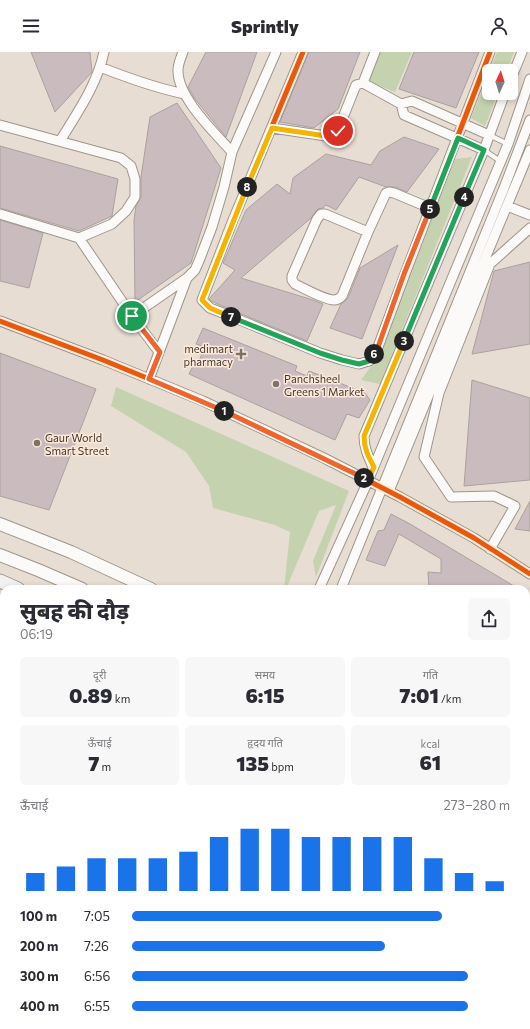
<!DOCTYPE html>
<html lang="hi">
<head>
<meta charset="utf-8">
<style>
	body { margin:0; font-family:Commissioner,"Noto Sans Devanagari",sans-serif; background:#f7f7f7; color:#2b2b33; height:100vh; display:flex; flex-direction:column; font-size:15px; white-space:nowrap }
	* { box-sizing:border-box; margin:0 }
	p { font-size:13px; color:#7c7c81 }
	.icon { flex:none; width:22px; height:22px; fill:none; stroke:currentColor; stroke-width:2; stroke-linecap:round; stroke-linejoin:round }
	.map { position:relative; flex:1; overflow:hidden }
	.sheet { position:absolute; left:0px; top:533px; width:530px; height:444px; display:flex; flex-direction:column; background:#fff; border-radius:12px 12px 0 0; box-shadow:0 2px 6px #0003 }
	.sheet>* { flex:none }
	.needle { width:26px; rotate:4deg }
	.fabs { position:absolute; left:482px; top:12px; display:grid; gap:8px }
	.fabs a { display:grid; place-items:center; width:36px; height:36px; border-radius:6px; background:#fff; box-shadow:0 2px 6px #0003; font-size:20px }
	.pin { position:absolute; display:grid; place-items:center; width:34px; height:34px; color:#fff; margin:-17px; border:2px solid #fff; border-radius:50%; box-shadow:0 1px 4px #0007 }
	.km { position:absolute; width:20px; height:20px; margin:-10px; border-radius:50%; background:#222; color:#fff; font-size:11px; line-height:20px; text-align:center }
	.round { display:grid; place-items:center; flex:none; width:42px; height:42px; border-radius:6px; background:#f7f7f7 }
	.headline { display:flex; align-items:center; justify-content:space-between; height:68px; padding:0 20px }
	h1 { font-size:22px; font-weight:800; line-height:30px }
	.stats { display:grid; grid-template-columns:repeat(3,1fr); gap:6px; height:68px; padding:4px 20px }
	.stats div { display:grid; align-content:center; border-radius:6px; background:#f7f7f7; text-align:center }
	.stats b { font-size:20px; font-weight:800 }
	.stats small { font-size:11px; font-weight:400 }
	.stats p { font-size:11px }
	.chart { height:112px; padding:8px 20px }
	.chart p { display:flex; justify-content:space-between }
	.chart svg { width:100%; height:72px; margin-top:4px; stroke:#1a73e8; stroke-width:6 }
	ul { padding:0 20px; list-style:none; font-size:13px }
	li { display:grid; grid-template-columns:64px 48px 1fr; align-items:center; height:30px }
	li i { height:10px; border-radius:5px; background:#1a73e8 }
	header { display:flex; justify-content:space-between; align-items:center; height:52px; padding:0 20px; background:#fff; font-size:18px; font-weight:800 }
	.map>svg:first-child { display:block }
	.green { fill:#c5d2af }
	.building { fill:#cabbbe; stroke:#aaa29f }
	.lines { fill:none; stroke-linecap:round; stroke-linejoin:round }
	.service-casing { stroke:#9d958d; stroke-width:6 }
	.minor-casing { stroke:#9d958d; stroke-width:11 }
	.tertiary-casing { stroke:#9d958d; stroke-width:14 }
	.secondary-casing { stroke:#9d958d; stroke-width:15 }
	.service { stroke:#fcfaf8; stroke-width:4.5 }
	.minor { stroke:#fcfaf8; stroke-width:9 }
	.tertiary { stroke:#fcfaf8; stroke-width:12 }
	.secondary { stroke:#f2f1f1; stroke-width:13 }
	.cycleway-casing { stroke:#fde9d7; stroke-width:8 }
	.cycleway { stroke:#e8590c; stroke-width:5 }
	.split-1-casing { stroke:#fff; stroke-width:8 }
	.split-2-casing { stroke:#fff; stroke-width:8 }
	.split-3-casing { stroke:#fff; stroke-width:8 }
	.split-4-casing { stroke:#fff; stroke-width:8 }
	.split-5-casing { stroke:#fff; stroke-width:8 }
	.split-6-casing { stroke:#fff; stroke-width:8 }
	.split-7-casing { stroke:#fff; stroke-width:8 }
	.split-8-casing { stroke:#fff; stroke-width:8 }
	.split-9-casing { stroke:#fff; stroke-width:8 }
	.split-1 { stroke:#f0652b; stroke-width:5 }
	.split-2 { stroke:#f0652b; stroke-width:5 }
	.split-3 { stroke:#f5b400; stroke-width:5 }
	.split-4 { stroke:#22a559; stroke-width:5 }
	.split-5 { stroke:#22a559; stroke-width:5 }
	.split-6 { stroke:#f0652b; stroke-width:5 }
	.split-7 { stroke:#22a559; stroke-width:5 }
	.split-8 { stroke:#f5b400; stroke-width:5 }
	.split-9 { stroke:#f5b400; stroke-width:5 }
	.poi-dot { fill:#7b7269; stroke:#fde9d7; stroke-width:1.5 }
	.labels { text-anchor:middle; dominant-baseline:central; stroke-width:3; stroke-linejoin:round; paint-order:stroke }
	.poi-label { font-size:11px; fill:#403831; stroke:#fde9d7; text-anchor:start }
</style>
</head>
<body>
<header><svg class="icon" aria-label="menu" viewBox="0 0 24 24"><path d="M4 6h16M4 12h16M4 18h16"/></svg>Sprintly<svg class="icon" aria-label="person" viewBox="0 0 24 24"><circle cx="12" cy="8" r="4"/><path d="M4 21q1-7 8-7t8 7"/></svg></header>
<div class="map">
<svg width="530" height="977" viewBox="0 0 530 977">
	<rect width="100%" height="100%" fill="#e8ddd2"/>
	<path class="green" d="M 378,0 L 412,0 L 395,40 L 367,29 Z
		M 497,0 L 514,0 L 507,19 L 490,19 Z
		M 489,21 L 489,41 L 498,41 L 485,74 L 471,66 Z
		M 472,105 L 380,332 L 361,328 L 379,303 L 455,107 Z
		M 116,335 L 349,439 L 316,525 L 313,509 L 336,453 L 319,459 L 286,537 L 284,537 L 290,480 L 275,473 L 213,456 L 209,434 L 186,400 L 111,354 Z"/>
	<path class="building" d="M 31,0 L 90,0 L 92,20 L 55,60 Z
		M 206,0 L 257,0 L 226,85 L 195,47 L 188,35 Z
		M 309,0 L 360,0 L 338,57 L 314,76 L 280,70 Z
		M 414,0 L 479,0 L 456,56 L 399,37 Z
		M 177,51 L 221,116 L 191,211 L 135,250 L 134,168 L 136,154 L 141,145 L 141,125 L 150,65 Z
		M 404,85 L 439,97 L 407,140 L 395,135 L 386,135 L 359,125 L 336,158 L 326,153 L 323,156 L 318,157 L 311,166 L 241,226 L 313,248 L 323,252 L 307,289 L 232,258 L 211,249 L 209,247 L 235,218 L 223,211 L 246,158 L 277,132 L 290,142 L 293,126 L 326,102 L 371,113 L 380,99 Z
		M 0,94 L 118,127 L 112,164 L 79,179 L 0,156 Z
		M 0,168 L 43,181 L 29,236 L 0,229 Z
		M 398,193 L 362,287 L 330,276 L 341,252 L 348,246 L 360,216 Z
		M 530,210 L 530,292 L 472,302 L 494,219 Z
		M 203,276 L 297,314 L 295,319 L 307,324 L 309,319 L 365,341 L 370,348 L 359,366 L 347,362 L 335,388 L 189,322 L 194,312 L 198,311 L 205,295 L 196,292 Z
		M 0,301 L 96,337 L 49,458 L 0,444 Z
		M 472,328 L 530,346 L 530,428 L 464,434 Z
		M 530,449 L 530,479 L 515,477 Z
		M 391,462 L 410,472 L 519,537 L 429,537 L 428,520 L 441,521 L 441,507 L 399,482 L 385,514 L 366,508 L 378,479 L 384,478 Z"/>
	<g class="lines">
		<g class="service-casing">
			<path id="service" d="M 489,83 L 508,92
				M 484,98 L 500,109"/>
		</g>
		<g class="minor-casing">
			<path id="minor" d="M 183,0 C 181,5 178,12 178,18 C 177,45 215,81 232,100
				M 303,0 L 233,168 L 202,248 L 210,256 L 223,261 L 320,301 L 342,308 L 359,312 L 369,309 L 378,295 L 405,222 L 490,0
				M 100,15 C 128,26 155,36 185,42
				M 511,27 L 522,0
				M 363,31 L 375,0
				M 401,52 L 404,63 L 484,98
				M 0,73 L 121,106 L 131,114 L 135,127 L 135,145 L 126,159 L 112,172 L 79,186
				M 272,76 L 333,85 L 336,83 L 356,33 L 363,31 L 401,52 L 412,49 L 489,83
				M 60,89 C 77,61 97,33 104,0
				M 507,154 L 530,163
				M 0,162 L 79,186 L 132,264 L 159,300
				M 368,180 L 325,162 L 321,162 L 317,167 L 292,224 L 292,228 L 295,232 C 303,236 325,248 334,248 C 337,248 340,246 342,244 L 368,180 L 386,141 L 389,140 L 394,141 L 430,156
				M 132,264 L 187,226 L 195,218 L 199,209 L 212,175 L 224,135 L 232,100 L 276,0
				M 0,269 L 103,308 L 203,349 L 324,406 L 400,445 L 474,486 L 530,522
				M 149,327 L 187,226
				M 373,415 C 368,404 364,396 364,384 L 484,98 L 505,41
				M 389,439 L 530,98
				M 490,497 L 515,454 L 494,444 L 451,445 L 424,405 L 439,341 L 490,212 L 530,176
				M 319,537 L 368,429 L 475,171 L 508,92 L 530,27
				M 341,537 L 504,136 L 530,68
				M 0,648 L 4,650
				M 0,859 L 4,860
				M 526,950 L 530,953
				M 240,973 L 246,977
				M 176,977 L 185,973"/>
		</g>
		<g class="tertiary-casing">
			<path id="tertiary" d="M 0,472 L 71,500 L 151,537
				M 0,503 L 38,518 L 82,537
				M 0,623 L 4,624
				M 526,740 L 530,743
				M 526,781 L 530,784
				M 526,915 L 530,918"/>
		</g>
		<g class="secondary-casing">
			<path id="secondary" d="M 0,529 L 18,537
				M 0,596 L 4,598
				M 526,812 L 530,815
				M 526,887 L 530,890"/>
		</g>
		<use href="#service" class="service"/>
		<use href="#minor" class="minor"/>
		<use href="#tertiary" class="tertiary"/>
		<use href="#secondary" class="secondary"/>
		<g class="cycleway-casing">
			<path id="cycleway" d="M 303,0 L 233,168 L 202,248 L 210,256 L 223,261 L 320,301 L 342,308 L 359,312 L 369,309 L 378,295 L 405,222 L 490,0
				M 0,269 L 103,308 L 203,349 L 324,406 L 400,445 L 474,486 L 530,522"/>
		</g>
		<use href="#cycleway" class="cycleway"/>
	</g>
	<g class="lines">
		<g class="split-1-casing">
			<path id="split-1" d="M 132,264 L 160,300 L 149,327 L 224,359"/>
		</g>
		<g class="split-2-casing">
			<path id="split-2" d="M 224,359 L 364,426"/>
		</g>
		<g class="split-3-casing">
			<path id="split-3" d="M 364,426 L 368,428 L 374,415 C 368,404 364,396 364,384 L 404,289"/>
		</g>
		<g class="split-4-casing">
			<path id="split-4" d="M 404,289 L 464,145"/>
		</g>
		<g class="split-5-casing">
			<path id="split-5" d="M 430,157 L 458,86 L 484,98 L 464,145"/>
		</g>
		<g class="split-6-casing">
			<path id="split-6" d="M 374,302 L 378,295 L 404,222 L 430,157"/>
		</g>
		<g class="split-7-casing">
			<path id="split-7" d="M 231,265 L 320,301 L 342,308 L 359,312 L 369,309 L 374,302"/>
		</g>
		<g class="split-8-casing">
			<path id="split-8" d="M 231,265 L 210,256 L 202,248 L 247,135"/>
		</g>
		<g class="split-9-casing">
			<path id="split-9" d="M 247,135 L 272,76 L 333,85 L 336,83 L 338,79"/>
		</g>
		<use href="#split-1" class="split-1"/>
		<use href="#split-2" class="split-2"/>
		<use href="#split-3" class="split-3"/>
		<use href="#split-4" class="split-4"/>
		<use href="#split-5" class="split-5"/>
		<use href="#split-6" class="split-6"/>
		<use href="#split-7" class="split-7"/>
		<use href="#split-8" class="split-8"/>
		<use href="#split-9" class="split-9"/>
	</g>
	<g class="poi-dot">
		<path d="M239 296h4v4h4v4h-4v4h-4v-4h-4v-4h4z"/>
		<circle cx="276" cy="332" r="4"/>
		<circle cx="37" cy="391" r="4"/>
	</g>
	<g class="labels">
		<g class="poi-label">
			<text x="233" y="296" text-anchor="end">medimart<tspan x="233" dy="13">pharmacy</tspan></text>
			<text x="284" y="326">Panchsheel<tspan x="284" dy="13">Greens 1 Market</tspan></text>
			<text x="45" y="385">Gaur World<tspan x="45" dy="13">Smart Street</tspan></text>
		</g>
	</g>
</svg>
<div class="fabs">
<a><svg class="needle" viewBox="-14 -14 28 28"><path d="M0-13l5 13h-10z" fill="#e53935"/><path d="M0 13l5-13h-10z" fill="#7c7c81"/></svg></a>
</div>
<div class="pin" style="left:132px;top:264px;background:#1e9e55"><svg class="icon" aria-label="arrive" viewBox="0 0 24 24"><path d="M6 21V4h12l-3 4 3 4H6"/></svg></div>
<div class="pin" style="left:338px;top:79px;background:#d93025"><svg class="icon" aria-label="check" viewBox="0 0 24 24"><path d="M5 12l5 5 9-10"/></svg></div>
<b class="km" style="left:224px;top:359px">1</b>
<b class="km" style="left:364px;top:426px">2</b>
<b class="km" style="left:404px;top:289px">3</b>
<b class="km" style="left:464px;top:145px">4</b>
<b class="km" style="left:430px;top:157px">5</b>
<b class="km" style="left:374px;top:302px">6</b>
<b class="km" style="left:231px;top:265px">7</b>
<b class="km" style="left:247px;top:135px">8</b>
<section class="sheet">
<div class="headline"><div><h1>सुबह की दौड़</h1><p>06:19</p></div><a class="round"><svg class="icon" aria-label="share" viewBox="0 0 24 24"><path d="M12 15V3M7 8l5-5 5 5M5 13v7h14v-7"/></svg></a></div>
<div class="stats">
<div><p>दूरी</p><b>0.89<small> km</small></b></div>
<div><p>समय</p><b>6:15</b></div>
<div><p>गति</p><b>7:01<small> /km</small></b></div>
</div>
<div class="stats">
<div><p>ऊँचाई</p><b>7<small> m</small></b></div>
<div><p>हृदय गति</p><b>135<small> bpm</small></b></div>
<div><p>kcal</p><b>61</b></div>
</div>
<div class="chart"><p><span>ऊँचाई</span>273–280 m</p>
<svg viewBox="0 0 160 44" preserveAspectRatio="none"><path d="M5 44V33M15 44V29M25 44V24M35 44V24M45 44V24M55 44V20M65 44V11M75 44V6M85 44V6M95 44V11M105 44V11M115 44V11M125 44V11M135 44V24M145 44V33M155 44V38"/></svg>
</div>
<ul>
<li><b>100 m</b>7:05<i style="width:82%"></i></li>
<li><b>200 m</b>7:26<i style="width:67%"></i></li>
<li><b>300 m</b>6:56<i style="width:89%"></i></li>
<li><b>400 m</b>6:55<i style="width:89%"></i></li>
</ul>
</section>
</div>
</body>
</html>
